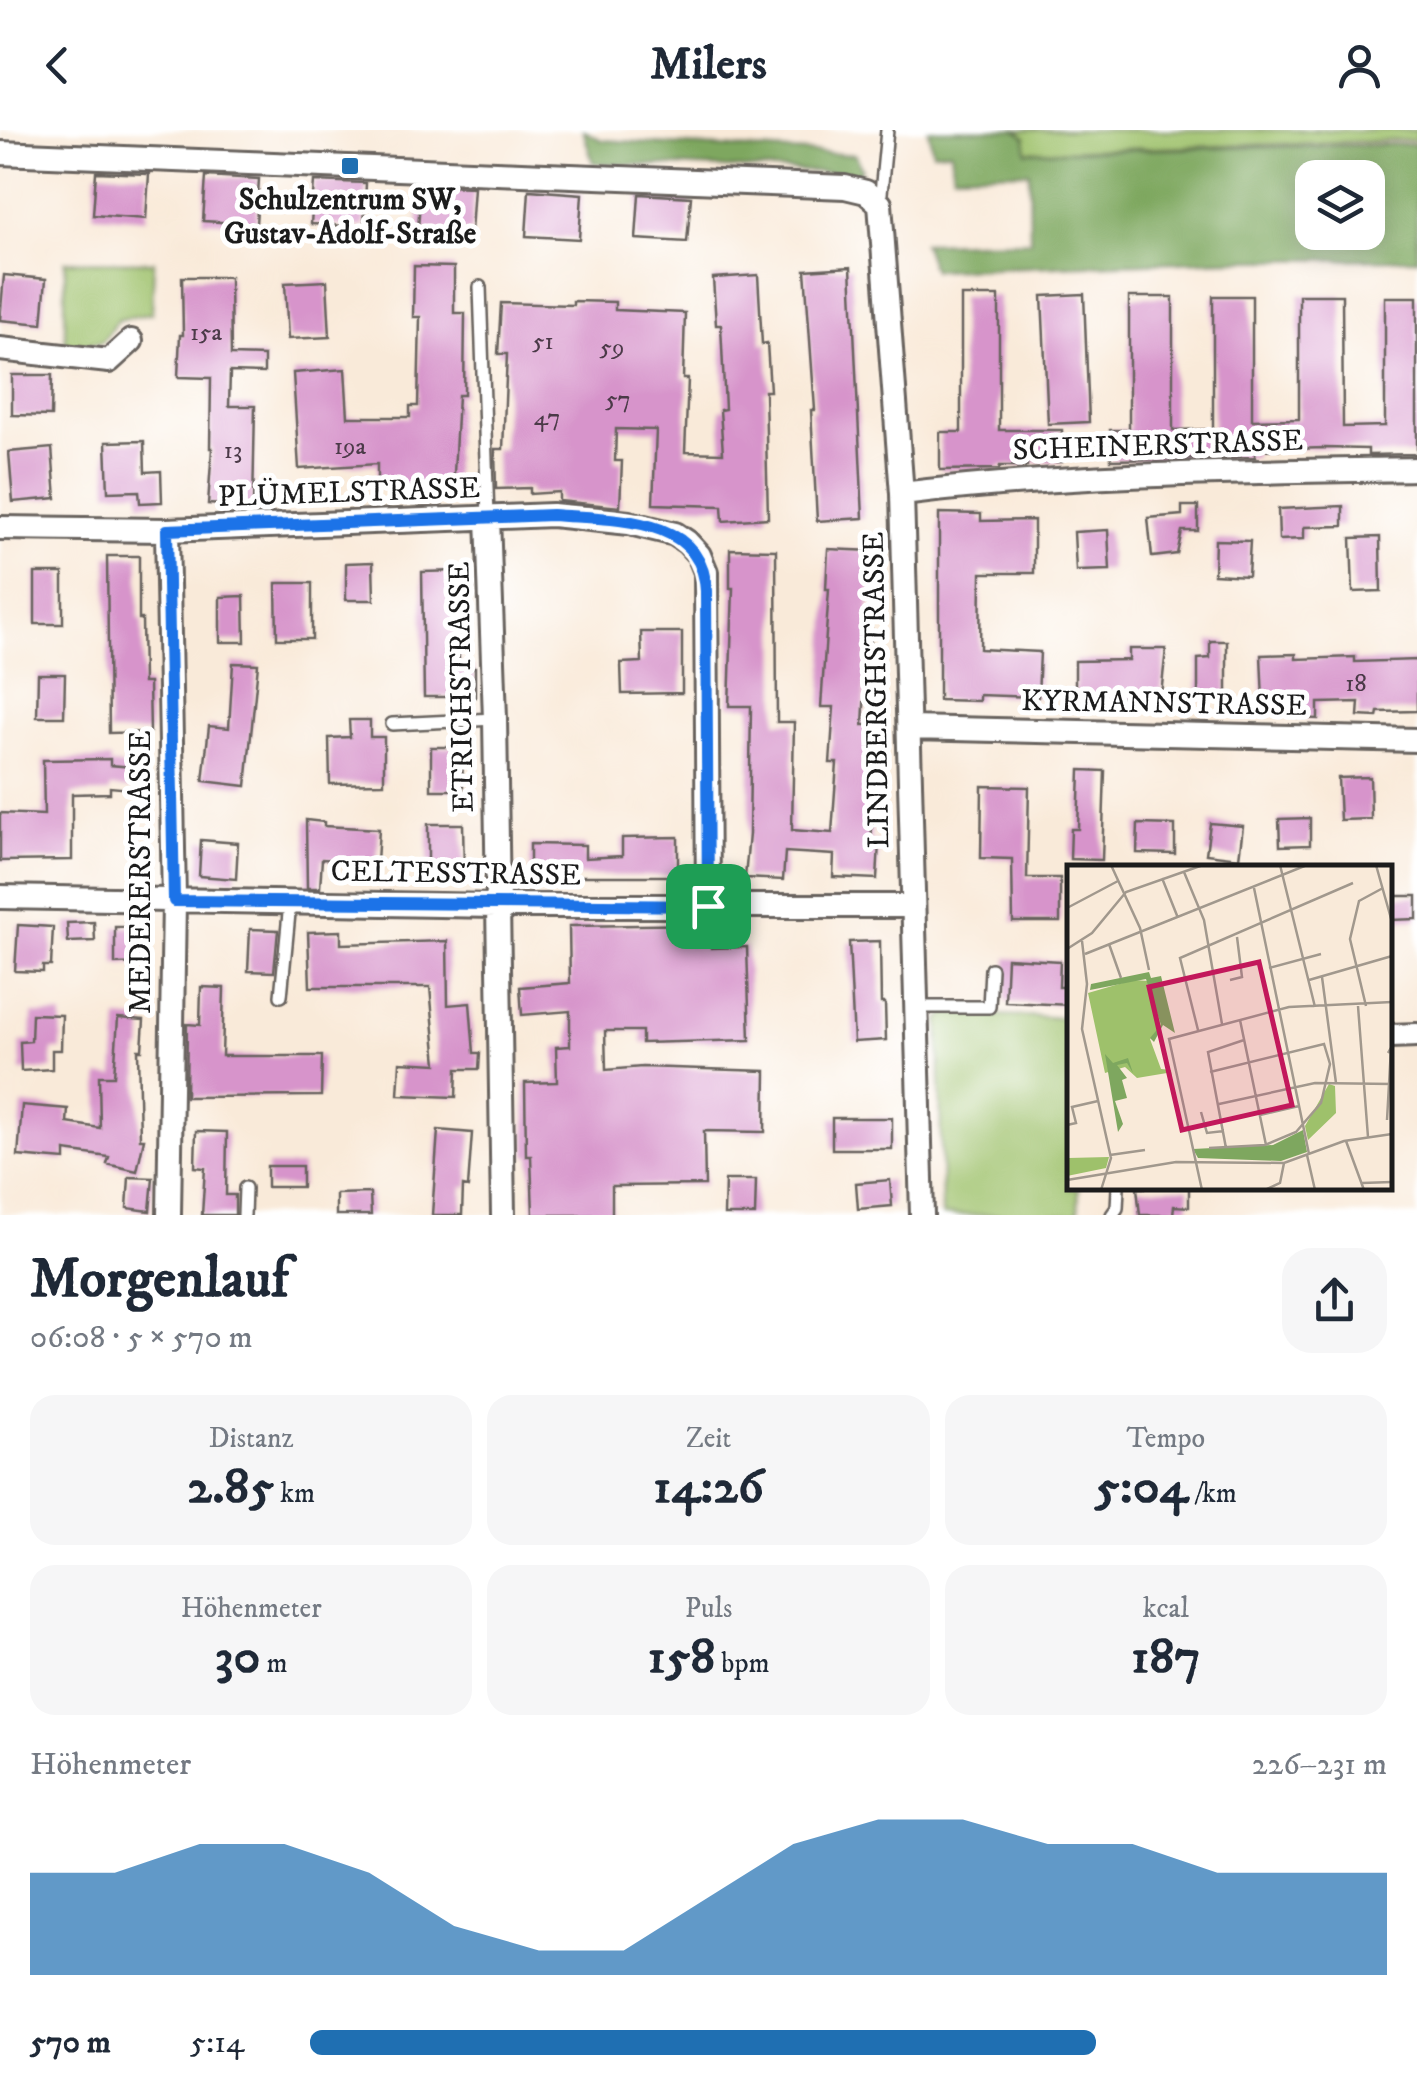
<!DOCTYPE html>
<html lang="de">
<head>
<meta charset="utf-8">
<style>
	body { margin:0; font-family:"IM FELL DW Pica",serif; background:#f6f6f7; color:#1f2937; height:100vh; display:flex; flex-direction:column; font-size:38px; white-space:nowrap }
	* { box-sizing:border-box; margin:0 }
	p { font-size:32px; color:#747a83 }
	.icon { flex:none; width:55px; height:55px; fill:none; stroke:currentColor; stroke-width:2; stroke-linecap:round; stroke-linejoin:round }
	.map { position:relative; height:1085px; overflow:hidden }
	.sheet { display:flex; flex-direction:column; background:#fff; flex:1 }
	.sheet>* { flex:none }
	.buttons { position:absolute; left:1295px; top:30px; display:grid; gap:20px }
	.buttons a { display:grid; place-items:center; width:90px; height:90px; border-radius:20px; background:#fff; box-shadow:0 5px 25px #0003; font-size:50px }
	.pin { position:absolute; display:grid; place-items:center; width:85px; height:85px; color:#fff; margin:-42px; border-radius:20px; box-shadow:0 5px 15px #0006 }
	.round { display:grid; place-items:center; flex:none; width:105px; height:105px; border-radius:30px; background:#f6f6f7 }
	.headline { display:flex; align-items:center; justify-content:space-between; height:170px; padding:0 30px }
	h1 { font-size:55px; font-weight:700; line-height:75px }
	.figures { display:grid; grid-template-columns:repeat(3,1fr); gap:15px; height:170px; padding:10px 30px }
	.figures div { display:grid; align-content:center; border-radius:25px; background:#f6f6f7; text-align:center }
	.figures b { font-size:50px; font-weight:700 }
	.figures small { font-size:28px; font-weight:400 }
	.figures p { font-size:28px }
	.chart { height:280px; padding:20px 30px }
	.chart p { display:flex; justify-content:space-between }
	.chart svg { width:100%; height:180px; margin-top:10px; fill:#1f6fb2; opacity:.7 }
	ul { padding:0 30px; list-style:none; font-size:32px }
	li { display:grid; grid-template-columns:160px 120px 1fr; align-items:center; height:75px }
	li i { height:25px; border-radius:12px; background:#1f6fb2 }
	header { display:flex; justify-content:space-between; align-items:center; height:130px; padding:0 30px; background:#fff; font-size:45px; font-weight:700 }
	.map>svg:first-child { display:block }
	.green { fill:#9ec16b; stroke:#5d6e44; stroke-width:2.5 }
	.forest { fill:#7ea75f; stroke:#4d623e; stroke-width:2.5; fill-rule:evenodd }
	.building { fill:#d794cb }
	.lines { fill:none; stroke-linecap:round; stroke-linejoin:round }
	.lane-casing { stroke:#69645e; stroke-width:16 }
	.street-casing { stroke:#69645e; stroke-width:28 }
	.lane { stroke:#fff; stroke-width:11 }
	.street { stroke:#fff; stroke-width:22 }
	.route-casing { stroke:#fff; stroke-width:20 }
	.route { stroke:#1a73e8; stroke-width:12 }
	.poi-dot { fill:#1f6fb2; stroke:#fff; stroke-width:4 }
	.labels { text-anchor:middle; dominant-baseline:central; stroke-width:10; stroke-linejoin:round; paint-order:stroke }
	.number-label { font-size:25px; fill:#4b3a48 }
	.poi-label { font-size:30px; font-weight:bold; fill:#1c1c1c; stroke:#fff }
	.street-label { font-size:30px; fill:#1c1c1c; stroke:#fff }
	.inset-road { fill:none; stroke:#a1988d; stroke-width:2.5 }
	.view { fill:#c2185b; fill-opacity:0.15; stroke:#c2185b; stroke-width:5 }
	.inset-edge { fill:none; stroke:#1c1c1c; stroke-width:5 }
</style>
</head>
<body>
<header><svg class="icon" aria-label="back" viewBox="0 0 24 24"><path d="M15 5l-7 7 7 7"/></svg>Milers<svg class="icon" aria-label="person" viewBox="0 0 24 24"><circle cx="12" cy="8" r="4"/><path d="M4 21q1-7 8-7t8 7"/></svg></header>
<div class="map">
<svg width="1417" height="1085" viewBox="0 0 1417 1085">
	<rect width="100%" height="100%" fill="#fff"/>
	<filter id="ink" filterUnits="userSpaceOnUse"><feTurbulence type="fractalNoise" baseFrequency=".01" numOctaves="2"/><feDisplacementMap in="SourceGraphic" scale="20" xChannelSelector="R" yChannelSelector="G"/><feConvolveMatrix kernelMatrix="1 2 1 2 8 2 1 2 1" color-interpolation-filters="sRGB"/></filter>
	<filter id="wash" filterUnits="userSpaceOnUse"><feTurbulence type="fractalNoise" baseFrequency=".0048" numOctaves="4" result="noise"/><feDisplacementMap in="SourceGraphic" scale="40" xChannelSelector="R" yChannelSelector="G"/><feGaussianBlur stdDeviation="2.25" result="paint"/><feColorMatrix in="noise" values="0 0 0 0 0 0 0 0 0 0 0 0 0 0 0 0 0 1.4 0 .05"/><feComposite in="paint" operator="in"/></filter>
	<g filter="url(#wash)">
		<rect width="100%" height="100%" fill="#f9ead9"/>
		<path class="green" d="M 1016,0 L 1417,0 L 1417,10 L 1026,22 L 1025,7 Z
			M 65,131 L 154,132 L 152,183 L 118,190 L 102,212 L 65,218 Z
			M 947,883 L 1069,888 L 1070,1058 L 1079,1058 L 1078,1085 L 942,1085 L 939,890 Z"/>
		<path class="forest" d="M 583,0 L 602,10 L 856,25 L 862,39 L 855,47 L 825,42 L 593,33 Z
			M 928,0 L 1016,0 L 1025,7 L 1027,22 L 1417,14 L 1417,129 L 1236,130 L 933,140 L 923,113 L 1030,111 L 1029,42 L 953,44 L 951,21 L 933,22 ZM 1312,48 L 1368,48 L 1368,102 L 1312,102 Z"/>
		<g id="blocks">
			<path class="building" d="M 96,42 L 149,44 L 146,89 L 93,85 Z
				M 206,46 L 259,49 L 256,94 L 203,91 Z
				M 314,51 L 366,53 L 364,97 L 311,94 Z
				M 421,55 L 474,57 L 471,102 L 418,99 Z
				M 529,60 L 582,64 L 579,109 L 526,106 Z
				M 639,64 L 691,67 L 687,112 L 636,109 Z
				M 414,136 L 454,137 L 454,183 L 465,183 L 464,265 L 458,265 L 453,364 L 416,363 L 416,357 L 377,357 L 377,334 L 299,339 L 293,243 L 345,239 L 348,287 L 410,287 L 410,276 L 418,276 L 420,187 L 413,187 Z
				M 851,137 L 863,388 L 817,391 L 811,280 L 815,280 L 805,140 Z
				M 4,145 L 46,149 L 42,194 L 0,190 Z
				M 758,145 L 762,214 L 767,213 L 770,261 L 765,261 L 768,388 L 723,391 L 722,376 L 653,374 L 656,300 L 616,299 L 615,331 L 622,331 L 620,377 L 559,371 L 559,362 L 530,364 L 530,358 L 496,359 L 495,319 L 503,319 L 507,224 L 498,224 L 501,173 L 573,175 L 573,171 L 615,172 L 615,180 L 685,183 L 683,249 L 688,249 L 685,322 L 723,323 L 720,280 L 725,279 L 721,195 L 716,195 L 713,148 Z
				M 182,147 L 230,147 L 231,225 L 264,226 L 264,243 L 230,242 L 229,276 L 255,276 L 253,377 L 208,374 L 212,318 L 210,318 L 211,248 L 178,247 L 180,205 L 183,205 Z
				M 327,151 L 330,207 L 288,209 L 285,153 Z
				M 1084,164 L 1089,292 L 1048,294 L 1042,166 Z
				M 1299,165 L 1342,165 L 1343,297 L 1385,296 L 1385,167 L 1417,167 L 1417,324 L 1368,325 L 1368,319 L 1324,318 L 1255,320 L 1255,327 L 1111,330 L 1110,300 L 1129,300 L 1129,167 L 1173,167 L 1173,300 L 1213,299 L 1213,166 L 1252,166 L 1252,290 L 1299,289 Z
				M 961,166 L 999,166 L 999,300 L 1062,300 L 1062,332 L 1027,332 L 1027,336 L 1000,336 L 999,339 L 940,340 L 940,302 L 961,302 Z
				M 12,245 L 52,245 L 51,286 L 12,285 Z
				M 144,311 L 145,342 L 161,341 L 162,372 L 140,373 L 139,361 L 108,362 L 106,312 Z
				M 52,318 L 56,368 L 13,372 L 9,322 Z
				M 1182,376 L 1198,376 L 1198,401 L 1182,401 L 1177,424 L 1152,427 L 1148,388 L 1182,385 Z
				M 1343,376 L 1343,396 L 1304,397 L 1304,409 L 1279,410 L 1278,379 Z
				M 939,383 L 981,384 L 981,391 L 1034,390 L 1034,443 L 981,443 L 980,519 L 1040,522 L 1038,567 L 979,565 L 979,571 L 939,570 Z
				M 1108,400 L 1110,440 L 1076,441 L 1074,402 Z
				M 1380,407 L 1381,461 L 1353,462 L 1351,408 Z
				M 1215,410 L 1250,411 L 1248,446 L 1214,444 Z
				M 730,419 L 776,420 L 777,592 L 794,592 L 792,700 L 832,703 L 837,633 L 830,633 L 834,577 L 821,577 L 829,459 L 826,459 L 828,419 L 873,421 L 869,481 L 872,482 L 870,520 L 867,520 L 863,595 L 873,595 L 869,653 L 875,653 L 871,711 L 879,712 L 877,749 L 833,747 L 834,725 L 785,722 L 783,750 L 745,748 L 749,704 L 751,576 L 729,576 L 733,458 L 730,458 Z
				M 107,426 L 139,426 L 139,489 L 142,489 L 143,553 L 149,553 L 150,602 L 109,603 Z
				M 373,432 L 374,470 L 346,470 L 346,433 Z
				M 458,441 L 459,538 L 475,537 L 475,567 L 424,567 L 422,442 Z
				M 35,443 L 63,443 L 63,494 L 35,494 Z
				M 276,453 L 312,453 L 312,509 L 277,509 Z
				M 244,466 L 245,512 L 220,512 L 220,467 Z
				M 641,502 L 682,502 L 682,563 L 622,564 L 621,533 L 642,532 Z
				M 1210,511 L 1227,511 L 1227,569 L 1198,569 L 1198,529 L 1210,528 Z
				M 1129,519 L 1166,519 L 1161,565 L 1129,571 L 1129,567 L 1075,568 L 1075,531 L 1129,530 Z
				M 1296,524 L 1296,529 L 1355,527 L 1355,532 L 1417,530 L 1417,581 L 1378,582 L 1377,587 L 1358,586 L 1359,572 L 1318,573 L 1318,589 L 1298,588 L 1299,570 L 1263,571 L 1261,525 Z
				M 233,533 L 258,534 L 246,656 L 203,651 L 209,596 L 229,598 Z
				M 38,544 L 65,544 L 64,587 L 37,587 Z
				M 349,590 L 370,590 L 370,607 L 384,607 L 384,653 L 330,654 L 329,608 L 350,607 Z
				M 431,617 L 462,617 L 463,660 L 431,660 Z
				M 110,629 L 110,635 L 144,638 L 142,660 L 110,657 L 110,663 L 72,664 L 72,730 L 0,731 L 0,683 L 44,685 L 43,630 Z
				M 1080,640 L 1105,641 L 1102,730 L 1070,729 L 1071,699 L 1078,699 Z
				M 1370,647 L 1371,689 L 1340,690 L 1338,648 Z
				M 982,656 L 1029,657 L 1027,748 L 1060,748 L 1060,792 L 1013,792 L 1012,729 L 981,728 Z
				M 1310,688 L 1310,715 L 1280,716 L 1279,689 Z
				M 306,690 L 324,692 L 324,696 L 379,699 L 377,732 L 322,729 L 320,758 L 307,758 Z
				M 1210,693 L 1243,696 L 1239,728 L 1206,724 Z
				M 428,694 L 463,694 L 464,741 L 428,741 Z
				M 1138,694 L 1175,695 L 1175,724 L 1137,723 Z
				M 678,707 L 678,746 L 530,746 L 530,714 L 585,715 L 585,728 L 622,726 L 622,708 Z
				M 201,710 L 238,713 L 236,749 L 199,746 Z
				M 1390,766 L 1417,766 L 1417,789 L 1390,790 Z
				M 94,792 L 95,811 L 68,812 L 67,793 Z
				M 711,794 L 711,818 L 747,817 L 750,910 L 642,913 L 642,901 L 605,901 L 606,940 L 642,937 L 766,941 L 765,1002 L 704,1001 L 705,1055 L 612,1056 L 612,1085 L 533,1085 L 531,1026 L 526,1026 L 525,953 L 557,952 L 556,917 L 570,916 L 570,881 L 522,885 L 520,857 L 570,853 L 569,796 Z
				M 18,795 L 53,797 L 51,836 L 43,836 L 43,842 L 15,841 Z
				M 115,797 L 147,797 L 148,833 L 115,834 Z
				M 250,799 L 278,800 L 274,842 L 248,841 Z
				M 341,801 L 341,814 L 447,811 L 448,875 L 470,873 L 474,923 L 480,923 L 479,939 L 457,939 L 456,967 L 398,965 L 400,932 L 437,934 L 430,857 L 310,857 L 308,802 Z
				M 880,811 L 881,873 L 885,873 L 886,910 L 854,912 L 849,812 Z
				M 1007,828 L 1060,831 L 1059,857 L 1070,857 L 1070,875 L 1005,872 Z
				M 201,857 L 224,858 L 222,926 L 322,926 L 321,966 L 186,967 L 187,894 L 200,895 Z
				M 32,884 L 62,885 L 61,920 L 52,920 L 52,939 L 21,941 L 20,912 L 31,911 Z
				M 118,888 L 144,890 L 142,920 L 138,920 L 140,1009 L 144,1009 L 137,1041 L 107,1034 L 109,1027 L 65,1021 L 65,1030 L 18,1026 L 22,975 L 68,979 L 67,993 L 100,998 L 99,946 L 114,946 Z
				M 832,988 L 892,988 L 892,1019 L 832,1019 Z
				M 438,1000 L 472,1003 L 468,1057 L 463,1056 L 462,1085 L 432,1085 Z
				M 196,1001 L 227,1002 L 226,1065 L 235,1065 L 235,1085 L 202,1085 L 205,1038 L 195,1037 Z
				M 267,1036 L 302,1036 L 302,1057 L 267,1057 Z
				M 129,1047 L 153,1048 L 150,1081 L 127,1078 Z
				M 725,1050 L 756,1050 L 755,1085 L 724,1085 Z
				M 890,1050 L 892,1076 L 858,1079 L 856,1053 Z
				M 1137,1058 L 1189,1058 L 1189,1077 L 1174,1076 L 1173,1085 L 1140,1085 Z
				M 370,1063 L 371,1085 L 336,1085 L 336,1064 Z"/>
		</g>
	</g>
	<g filter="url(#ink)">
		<use href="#blocks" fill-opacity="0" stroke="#69645e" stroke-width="2.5"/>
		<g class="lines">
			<g class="lane-casing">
				<path id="lane" d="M 880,74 L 887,0
					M 480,157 L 488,387
					M 392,594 L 495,589
					M 281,866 L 290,773
					M 914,877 L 989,877 L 991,839
					M 244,1085 L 245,1058
					M 1112,1085 L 1117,1078 L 1118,1058"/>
			</g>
			<g class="street-casing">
				<path id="street" d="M 0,23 L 845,57 L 866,62 L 880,74 L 902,364 L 922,1085
					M 0,219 L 109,231 L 131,211
					M 902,364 C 1073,343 1245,342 1417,339
					M 488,387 L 495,589 L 503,1085
					M 0,398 L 167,400 L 552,385 L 629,393 L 675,404 L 687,412 L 699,425 L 706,442 L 708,775
					M 167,400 L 174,771 L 169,1085
					M 909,598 L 1417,610
					M 0,767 L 496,776 L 911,776
					M 1390,906 L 1417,905"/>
			</g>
			<use href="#lane" class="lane"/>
			<use href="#street" class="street"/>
		</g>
	</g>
	<g class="lines" filter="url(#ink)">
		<g class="route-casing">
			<path id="route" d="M 552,385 C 610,390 703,384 706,461 L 708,776 L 174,771 L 167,400 Z"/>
		</g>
		<use href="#route" class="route"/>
	</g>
	<rect class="poi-dot" x="340" y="26" width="20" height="20" rx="5"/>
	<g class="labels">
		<g class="number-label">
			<text x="206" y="202">15a</text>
			<text x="543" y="211">51</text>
			<text x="612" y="217">59</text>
			<text x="618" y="269">57</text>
			<text x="547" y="287">47</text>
			<text x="350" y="316">19a</text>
			<text x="233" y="320">13</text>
			<text x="1356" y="553">18</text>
		</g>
		<g class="poi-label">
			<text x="350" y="70">Schulzentrum SW,<tspan x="350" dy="34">Gustav-Adolf-Straße</tspan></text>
		</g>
		<g class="street-label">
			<text transform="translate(1158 316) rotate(-2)">SCHEINERSTRASSE</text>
			<text transform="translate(349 363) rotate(-2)">PLÜMELSTRASSE</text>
			<text transform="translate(462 557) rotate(-91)">ETRICHSTRASSE</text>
			<text transform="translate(877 560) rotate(-91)">LINDBERGHSTRASSE</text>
			<text transform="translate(1164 574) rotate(1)">KYRMANNSTRASSE</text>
			<text transform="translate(141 742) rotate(-90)">MEDERERSTRASSE</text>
			<text transform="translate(456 744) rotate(1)">CELTESSTRASSE</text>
		</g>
	</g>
	<g transform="translate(1067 735)">
		<rect width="325" height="325" fill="#f9ead9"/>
		<path d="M 66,115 L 82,116 L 94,161 L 83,174 L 94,204 L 104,205 L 108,243 L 100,208 L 70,213 L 58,202 L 38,208 L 21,128 ZM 262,219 L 268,221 L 269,248 L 241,275 L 238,261 ZM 42,292 L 39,303 L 0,311 L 1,293 Z" fill="#9ec16b"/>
		<path d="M 82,107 L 84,113 L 94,111 L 108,168 L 96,160 L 87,177 L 83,173 L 94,160 L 79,114 L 23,125 L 24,119 ZM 38,189 L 46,198 L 61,193 L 66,208 L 60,198 L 50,200 L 60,213 L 55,215 L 60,233 L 48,236 L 56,259 L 51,267 ZM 236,265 L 240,287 L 214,296 L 131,293 L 126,284 L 206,280 Z" fill="#7ea75f"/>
		<path class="inset-road" d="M 44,0 L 73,63 L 82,105M 213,0 L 248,142M 309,0 L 325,57M 117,7 L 137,55 L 155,159M 95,13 L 111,53M 187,23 L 242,289M 0,43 L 51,16M 15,76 L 20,119 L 15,164 L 44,293 L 34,325M 42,79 L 54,113M 0,84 L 25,68 L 59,27 L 136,0M 18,89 L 240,0M 202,103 L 254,89M 255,112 L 269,218M 163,115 L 175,112 L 170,72M 242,115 L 325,91M 291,141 L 301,272M 299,141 L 283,74 L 292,36 L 316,23M 173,155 L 199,280M 131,165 L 113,93 L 286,18M 152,239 L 248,218 L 325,219M 134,247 L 140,268 L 157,266M 193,250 L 232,241M 320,255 L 324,183 L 321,188M 0,260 L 9,258 L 5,242 L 31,236M 279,276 L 297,325M 142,283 L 198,280 L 229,267 L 254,238 L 263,199 L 257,179 L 143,207M 159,283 L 141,187 L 177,175M 43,290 L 78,285M 240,290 L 248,325M 0,315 L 109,297 L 217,298 L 277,276 L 325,269M 295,318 L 325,317M 135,325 L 102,174 L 222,142 L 325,137M 198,325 L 213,318 L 217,298"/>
		<path class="view" d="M 192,97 L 225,240 L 115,265 L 82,122 Z"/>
		<rect width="325" height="325" class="inset-edge"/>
	</g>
</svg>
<div class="buttons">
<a><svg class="icon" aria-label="layers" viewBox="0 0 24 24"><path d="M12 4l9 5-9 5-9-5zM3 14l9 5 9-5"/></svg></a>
</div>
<div class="pin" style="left:708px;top:776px;background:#1e9e55"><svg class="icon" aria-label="arrive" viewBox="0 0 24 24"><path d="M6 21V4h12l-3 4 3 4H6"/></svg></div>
</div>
<section class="sheet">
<div class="headline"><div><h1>Morgenlauf</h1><p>06:08 · 5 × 570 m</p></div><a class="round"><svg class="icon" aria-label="share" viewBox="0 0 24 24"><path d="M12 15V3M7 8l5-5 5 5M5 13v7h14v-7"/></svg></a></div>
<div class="figures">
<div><p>Distanz</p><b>2.85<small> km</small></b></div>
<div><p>Zeit</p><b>14:26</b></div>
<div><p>Tempo</p><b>5:04<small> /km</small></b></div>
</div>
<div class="figures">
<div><p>Höhenmeter</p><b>30<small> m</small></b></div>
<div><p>Puls</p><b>158<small> bpm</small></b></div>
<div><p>kcal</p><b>187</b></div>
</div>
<div class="chart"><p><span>Höhenmeter</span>226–231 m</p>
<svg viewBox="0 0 160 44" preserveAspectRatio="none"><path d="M0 44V19L10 19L20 12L30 12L40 19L50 32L60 38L70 38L80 25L90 12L100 6L110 6L120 12L130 12L140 19L150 19L160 19V44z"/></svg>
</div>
<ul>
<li><b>570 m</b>5:14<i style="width:73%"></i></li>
</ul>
</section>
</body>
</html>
